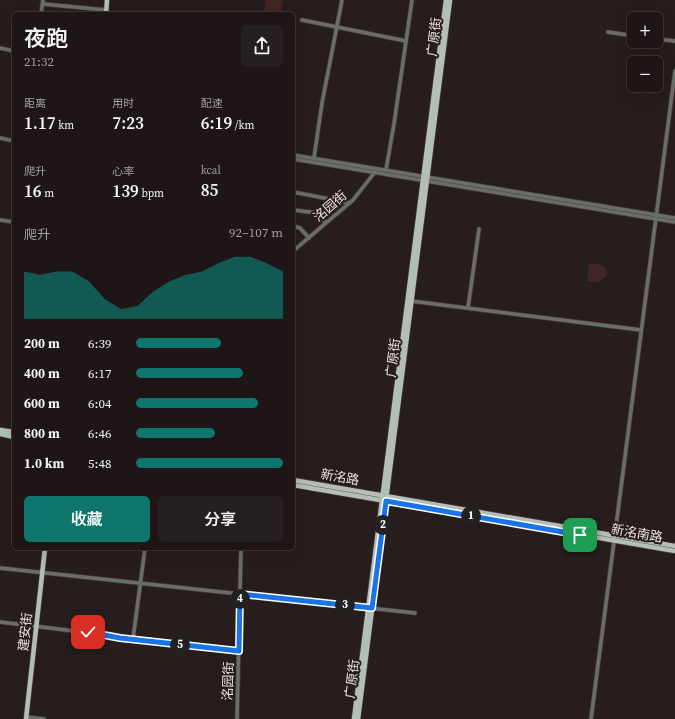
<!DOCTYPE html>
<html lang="zh">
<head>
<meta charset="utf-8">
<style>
	body { margin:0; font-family:"Source Serif 4","Noto Sans SC",serif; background:#261f1f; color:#f1f3f6; height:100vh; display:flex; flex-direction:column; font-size:15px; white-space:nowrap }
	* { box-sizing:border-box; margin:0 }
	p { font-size:13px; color:#a19fa1 }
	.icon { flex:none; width:22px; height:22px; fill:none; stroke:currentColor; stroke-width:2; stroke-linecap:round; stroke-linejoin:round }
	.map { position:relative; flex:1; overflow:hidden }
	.panel { position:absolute; left:12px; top:12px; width:283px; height:538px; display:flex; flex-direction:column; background:#1e1616; border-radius:6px; box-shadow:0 4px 16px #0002,0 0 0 1px #3c3535 }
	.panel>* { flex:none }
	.fabs { position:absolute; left:627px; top:12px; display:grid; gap:8px }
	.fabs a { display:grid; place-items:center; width:36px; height:36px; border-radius:6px; background:#1e1616; box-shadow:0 4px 16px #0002,0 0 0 1px #3c3535; font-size:20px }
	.pin { position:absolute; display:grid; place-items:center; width:34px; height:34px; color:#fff; margin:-17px; border-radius:8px; box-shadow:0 2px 6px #0006 }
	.km { position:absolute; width:20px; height:20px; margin:-10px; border-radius:50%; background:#222; color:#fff; font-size:11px; line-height:20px; text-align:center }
	.round { display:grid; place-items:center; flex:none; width:42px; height:42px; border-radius:6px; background:#261f1f }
	.head { display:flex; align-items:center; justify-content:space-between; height:68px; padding:0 12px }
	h1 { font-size:22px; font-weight:600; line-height:30px }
	.metrics { display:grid; grid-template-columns:repeat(3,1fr); gap:6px; height:68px; padding:4px 12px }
	.metrics div { display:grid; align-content:center }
	.metrics b { font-size:17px; font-weight:600 }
	.metrics small { font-size:11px; font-weight:400 }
	.metrics p { font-size:11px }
	.chart { height:112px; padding:8px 12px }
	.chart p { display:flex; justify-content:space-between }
	.chart svg { width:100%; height:72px; margin-top:4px; fill:#0f766e; opacity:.7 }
	.primary-button { display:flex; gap:8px; margin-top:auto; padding:8px 12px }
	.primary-button a { flex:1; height:46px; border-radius:6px; background:#0f766e; color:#fff; font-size:16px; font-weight:600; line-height:46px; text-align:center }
	.primary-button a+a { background:#261f1f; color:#f1f3f6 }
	ul { padding:0 12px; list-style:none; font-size:13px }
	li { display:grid; grid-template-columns:64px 48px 1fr; align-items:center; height:30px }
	li i { height:10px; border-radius:5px; background:#0f766e }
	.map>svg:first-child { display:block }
	.green { fill:#422625 }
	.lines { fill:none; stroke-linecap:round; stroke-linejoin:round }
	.minor-casing { stroke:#433938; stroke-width:5 }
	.major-casing { stroke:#433938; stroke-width:6 }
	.minor { stroke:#696e6c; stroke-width:3.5 }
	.major { stroke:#b3beb8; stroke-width:4.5 }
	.route-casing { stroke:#fff; stroke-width:8 }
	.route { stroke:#1a73e8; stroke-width:5 }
	.labels { text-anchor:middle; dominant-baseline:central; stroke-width:4; stroke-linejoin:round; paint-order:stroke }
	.street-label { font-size:13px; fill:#eae2e1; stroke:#281d1d }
</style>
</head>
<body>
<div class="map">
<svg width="675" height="719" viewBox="0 0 675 719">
	<rect width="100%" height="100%" fill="#281d1d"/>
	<path class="green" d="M 266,0 L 283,0 L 281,14 L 264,14 Z
		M 589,263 C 597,264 608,264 607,275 C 601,283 596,283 587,281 Z"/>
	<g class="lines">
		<g class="minor-casing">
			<path id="minor" d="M 43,4 L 106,10
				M 41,14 L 43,0
				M 302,20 L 406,41
				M 608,32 L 634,36
				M 656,39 L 675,41
				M 0,48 L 14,51
				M 0,138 L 14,141
				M 293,155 L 675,218
				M 314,158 L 322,103 L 342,0
				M 293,159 L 675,222
				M 386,170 L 394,124 L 412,0
				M 293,192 L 350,203
				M 293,210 L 317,213 L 326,223
				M 0,220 L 14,222
				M 293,226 L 300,228 L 309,238
				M 293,251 L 353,200 L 375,172
				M 411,301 L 641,330
				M 468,308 L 479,229
				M 0,568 L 415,613
				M 0,622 L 239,651
				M 133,639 L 145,548
				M 26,717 L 44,719
				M 237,719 L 241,548
				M 591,719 L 675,71"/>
		</g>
		<g class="major-casing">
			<path id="major" d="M 106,14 L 107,0
				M 0,430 L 14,432
				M 0,434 L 14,437
				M 293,480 L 675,546
				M 293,485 L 675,551
				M 26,719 L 45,548
				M 354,719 L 446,0
				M 358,719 L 450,0"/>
		</g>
		<use href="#minor" class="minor"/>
		<use href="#major" class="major"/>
	</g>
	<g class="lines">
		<g class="route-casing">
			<path id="route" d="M 88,632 L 120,638 L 239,651 L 240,594 L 372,608 L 386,501 L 580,535"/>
		</g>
		<use href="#route" class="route"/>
	</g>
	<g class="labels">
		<g class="street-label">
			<text transform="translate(434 37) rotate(-83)">广原街</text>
			<text transform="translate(330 206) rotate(-41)">洺园街</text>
			<text transform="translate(393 358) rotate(-83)">广原街</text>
			<text transform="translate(340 477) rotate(10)">新洺路</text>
			<text transform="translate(637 533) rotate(10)">新洺南路</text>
			<text transform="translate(25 632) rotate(-84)">建安街</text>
			<text transform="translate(352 679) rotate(-83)">广原街</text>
			<text transform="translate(228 681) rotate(-88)">洺园街</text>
		</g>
	</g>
</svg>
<div class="fabs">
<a>+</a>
<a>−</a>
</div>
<div class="pin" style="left:580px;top:535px;background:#1e9e55"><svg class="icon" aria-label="arrive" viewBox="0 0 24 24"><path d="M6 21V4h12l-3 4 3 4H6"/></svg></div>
<div class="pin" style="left:88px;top:632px;background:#d93025"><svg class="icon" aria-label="check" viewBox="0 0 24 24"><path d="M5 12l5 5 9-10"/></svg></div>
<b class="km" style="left:471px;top:516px">1</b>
<b class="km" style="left:383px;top:525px">2</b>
<b class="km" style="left:345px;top:605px">3</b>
<b class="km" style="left:240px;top:599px">4</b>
<b class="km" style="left:180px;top:645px">5</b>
<section class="panel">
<div class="head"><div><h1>夜跑</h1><p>21:32</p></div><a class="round"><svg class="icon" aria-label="share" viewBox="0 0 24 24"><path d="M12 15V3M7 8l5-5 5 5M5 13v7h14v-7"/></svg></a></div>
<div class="metrics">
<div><p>距离</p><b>1.17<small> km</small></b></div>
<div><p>用时</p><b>7:23</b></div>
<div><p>配速</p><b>6:19<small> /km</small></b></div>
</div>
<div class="metrics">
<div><p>爬升</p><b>16<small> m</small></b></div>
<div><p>心率</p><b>139<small> bpm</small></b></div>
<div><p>kcal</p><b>85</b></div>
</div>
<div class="chart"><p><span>爬升</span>92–107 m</p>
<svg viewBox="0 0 160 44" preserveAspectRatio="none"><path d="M0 44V15L10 17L20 15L30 15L40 21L50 32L60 38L70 36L80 27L90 21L100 17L110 15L120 10L130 6L140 6L150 10L160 15V44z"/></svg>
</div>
<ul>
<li><b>200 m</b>6:39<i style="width:58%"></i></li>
<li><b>400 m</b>6:17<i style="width:73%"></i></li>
<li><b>600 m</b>6:04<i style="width:83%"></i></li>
<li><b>800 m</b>6:46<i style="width:54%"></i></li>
<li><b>1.0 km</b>5:48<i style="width:100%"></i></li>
</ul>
<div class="primary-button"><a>收藏</a><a>分享</a></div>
</section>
</div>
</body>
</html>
